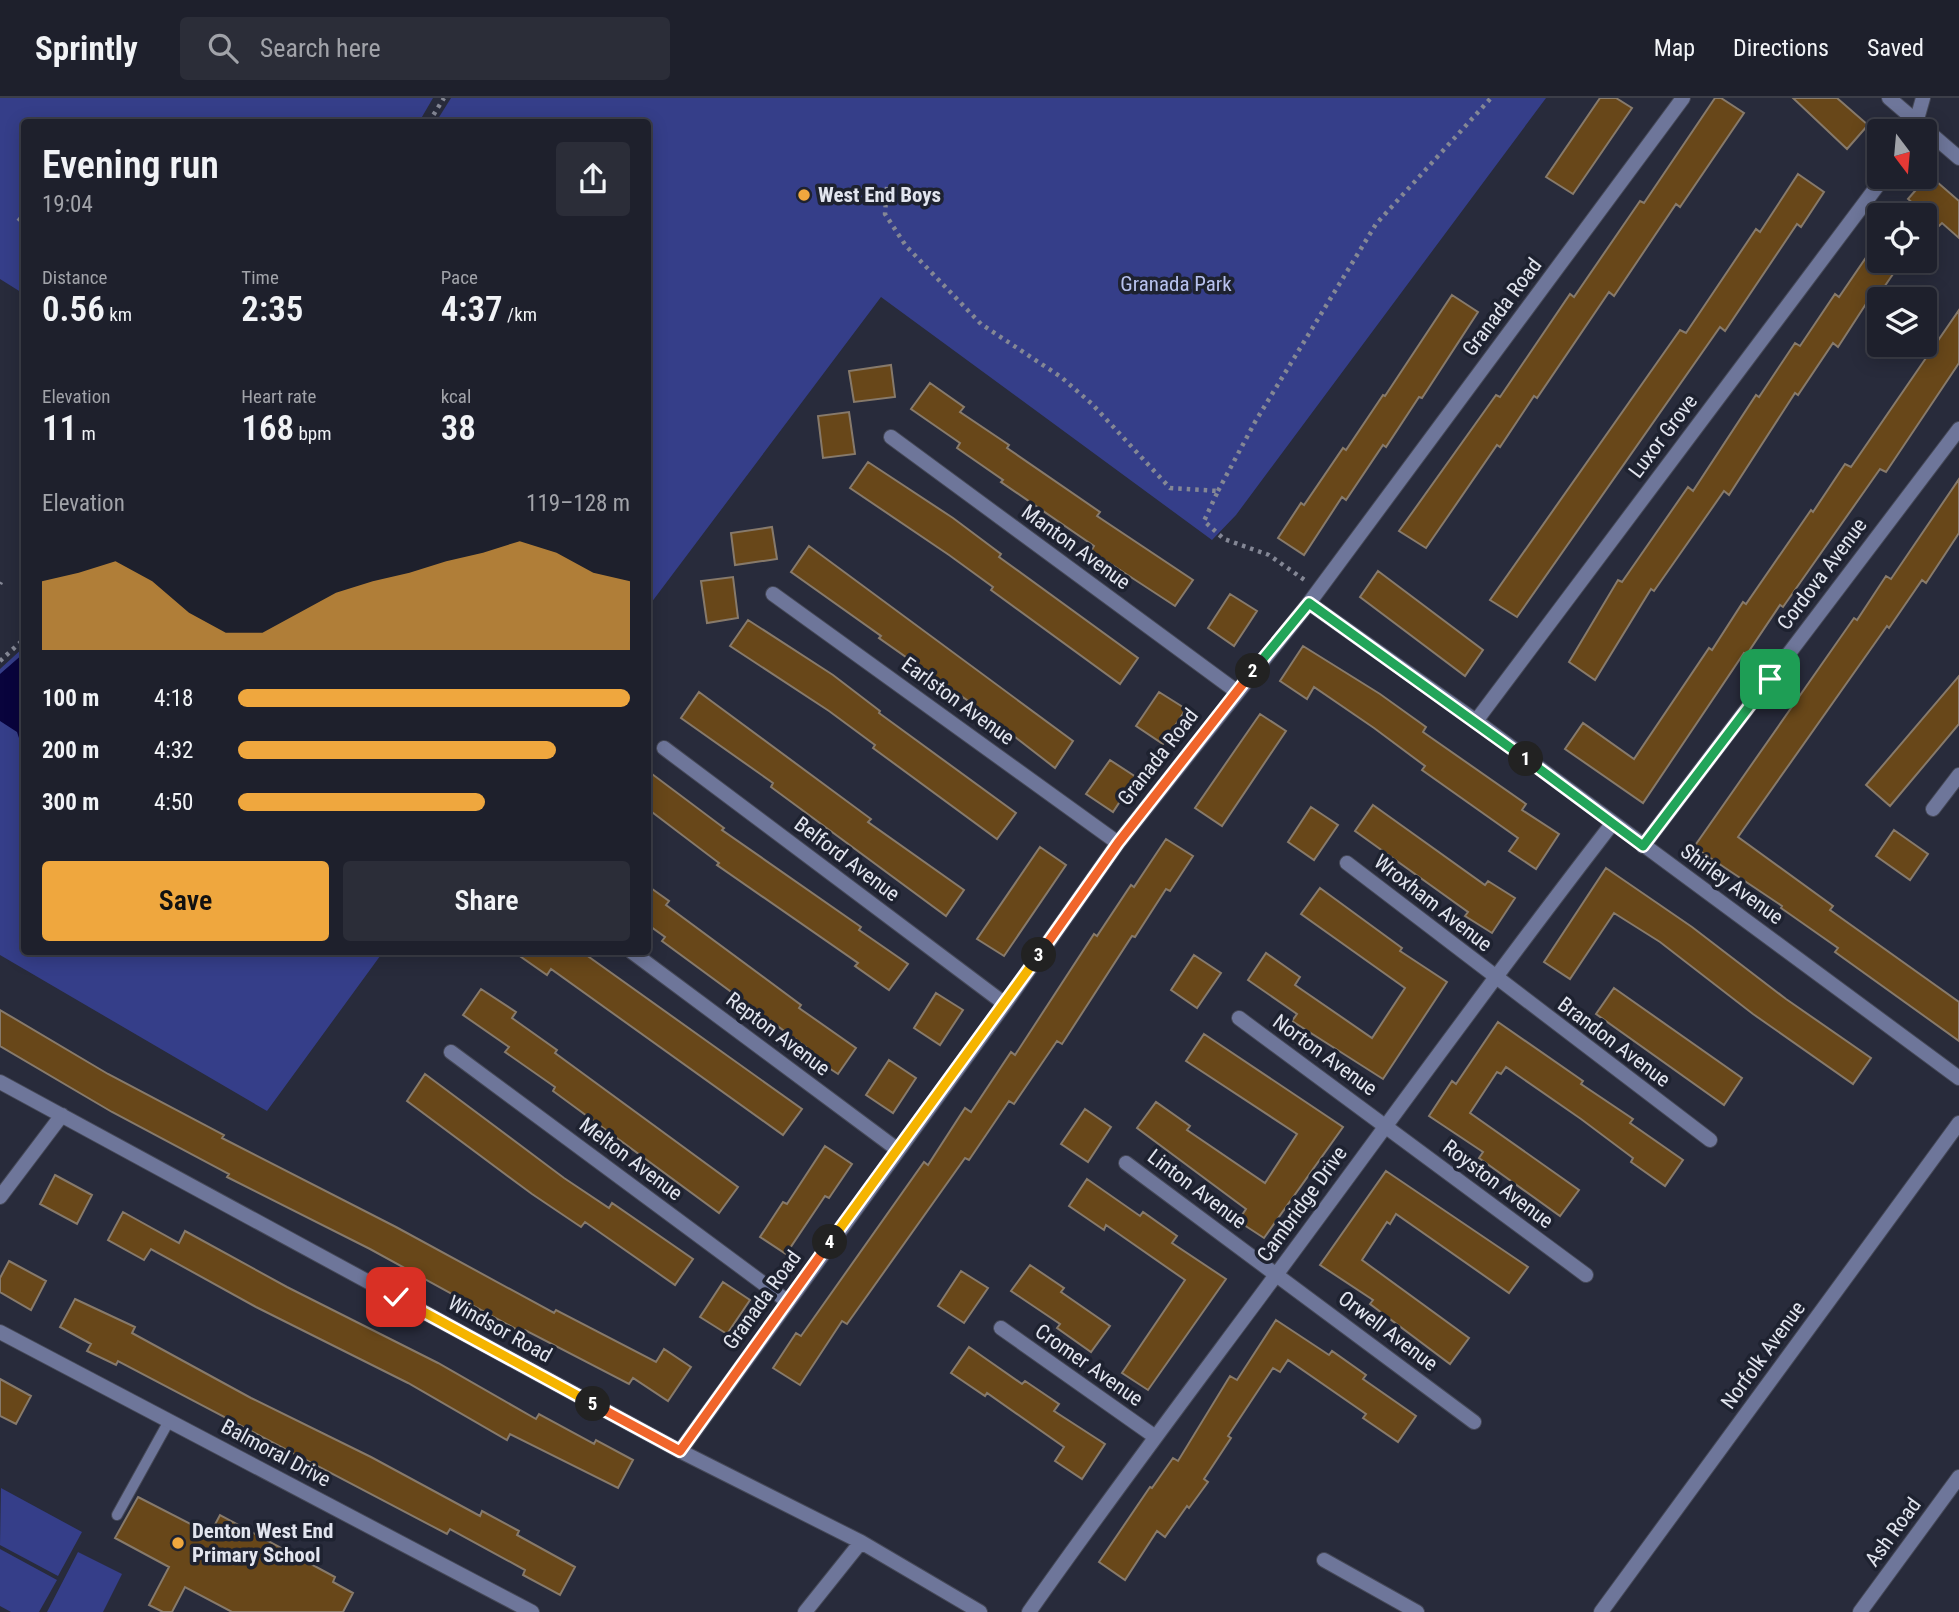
<!DOCTYPE html>
<html lang="en">
<head>
<meta charset="utf-8">
<style>
	body { margin:0; font-family:"Roboto Condensed",sans-serif; background:#2b2d38; color:#f1f3f6; height:100vh; display:flex; flex-direction:column; font-size:26px; white-space:nowrap }
	* { box-sizing:border-box; margin:0 }
	p { font-size:23px; color:#a1a3a9 }
	.icon { flex:none; width:38px; height:38px; fill:none; stroke:currentColor; stroke-width:2; stroke-linecap:round; stroke-linejoin:round }
	.map { position:relative; flex:1; overflow:hidden }
	.drawer { position:absolute; left:21px; top:21px; width:630px; height:836px; display:flex; flex-direction:column; background:#1e202c; border-radius:7px; box-shadow:0 4px 18px #0003,0 0 0 2px #3c3e48 }
	.drawer>* { flex:none }
	.needle { width:46px; rotate:164deg }
	.tools { position:absolute; left:1867px; top:21px; display:grid; gap:14px }
	.tools a { display:grid; place-items:center; width:70px; height:70px; border-radius:7px; background:#1e202c; box-shadow:0 4px 18px #0003,0 0 0 2px #3c3e48; font-size:35px }
	.pin { position:absolute; display:grid; place-items:center; width:60px; height:60px; color:#fff; margin:-30px; border-radius:14px; box-shadow:0 4px 10px #0006 }
	.km { position:absolute; width:35px; height:35px; margin:-18px; border-radius:50%; background:#222; color:#fff; font-size:19px; line-height:35px; text-align:center }
	.round { display:grid; place-items:center; flex:none; width:74px; height:74px; border-radius:7px; background:#2b2d38 }
	.overview { display:flex; align-items:center; justify-content:space-between; height:119px; padding:0 21px }
	h1 { font-size:38px; font-weight:600; line-height:52px }
	.figures { display:grid; grid-template-columns:repeat(3,1fr); gap:10px; height:119px; padding:7px 21px }
	.figures div { display:grid; align-content:center }
	.figures b { font-size:35px; font-weight:600 }
	.figures small { font-size:19px; font-weight:400 }
	.figures p { font-size:19px }
	.chart { height:196px; padding:14px 21px }
	.chart p { display:flex; justify-content:space-between }
	.chart svg { width:100%; height:126px; margin-top:7px; fill:#efa73e; opacity:.7 }
	.primary-button { display:flex; gap:14px; margin-top:auto; padding:14px 21px }
	.primary-button a { flex:1; height:80px; border-radius:7px; background:#efa73e; color:#111; font-size:28px; font-weight:600; line-height:80px; text-align:center }
	.primary-button a+a { background:#2b2d38; color:#f1f3f6 }
	ul { padding:0 21px; list-style:none; font-size:23px }
	li { display:grid; grid-template-columns:112px 84px 1fr; align-items:center; height:52px }
	li i { height:18px; border-radius:9px; background:#efa73e }
	header { display:flex; align-items:center; gap:42px; box-sizing:border-box; height:98px; padding:0 35px; background:#1e202c; border-bottom:2px solid #3c3e48 }
	header strong { font-size:33px }
	nav { display:flex; gap:38px; margin-inline-start:auto; font-size:24px }
	.search { width:490px; height:63px; background:#2b2d38; display:flex; align-items:center; gap:18px; box-sizing:border-box; padding:0 24px; border-radius:7px; color:#a1a3a9; font-size:26px }
	.map>svg:first-child { display:block }
	.green { fill:#353e89 }
	.water { fill:#09043d }
	.building { fill:#684719; stroke:#877a6b; stroke-width:2 }
	.lines { fill:none; stroke-linecap:round; stroke-linejoin:round }
	.service-casing { stroke:#464958; stroke-width:12 }
	.minor-casing { stroke:#464958; stroke-width:16 }
	.path { stroke:#848795; stroke-width:4.5; stroke-dasharray:3.5 5; stroke-linecap:butt }
	.service { stroke:#6e769a; stroke-width:10 }
	.minor { stroke:#6e769a; stroke-width:14 }
	.split-1-casing { stroke:#fff; stroke-width:14 }
	.split-2-casing { stroke:#fff; stroke-width:14 }
	.split-3-casing { stroke:#fff; stroke-width:14 }
	.split-4-casing { stroke:#fff; stroke-width:14 }
	.split-5-casing { stroke:#fff; stroke-width:14 }
	.split-6-casing { stroke:#fff; stroke-width:14 }
	.split-1 { stroke:#22a559; stroke-width:9 }
	.split-2 { stroke:#22a559; stroke-width:9 }
	.split-3 { stroke:#f0652b; stroke-width:9 }
	.split-4 { stroke:#f5b400; stroke-width:9 }
	.split-5 { stroke:#f0652b; stroke-width:9 }
	.split-6 { stroke:#f5b400; stroke-width:9 }
	.poi-dot { fill:#efa73e; stroke:#1e2230; stroke-width:2.5 }
	.labels { text-anchor:middle; dominant-baseline:central; stroke-width:7; stroke-linejoin:round; paint-order:stroke }
	.poi-label { font-size:21px; font-weight:bold; fill:#e2e5ef; stroke:#1e2230; text-anchor:start }
	.park-label { font-size:21px; fill:#b8c2ee; stroke:#1e2230 }
	.street-label { font-size:21px; fill:#e2e5ef; stroke:#1e2230 }
</style>
</head>
<body>
<header>
<strong>Sprintly</strong>
<div class="search"><svg class="icon" aria-label="search" viewBox="0 0 24 24"><circle cx="10" cy="10" r="6"/><path d="M15 15l6 6"/></svg>Search here</div>
<nav><a>Map</a><a>Directions</a><a>Saved</a></nav>
</header>
<div class="map">
<svg width="1959" height="1514" viewBox="0 0 1959 1514">
	<rect width="100%" height="100%" fill="#282b3b"/>
	<path class="green" d="M 0,0 L 433,0 L 419,24 L 24,24 L 24,196 L 0,181 Z
		M 451,0 L 1546,0 L 1236,417 L 1212,442 L 881,199 L 648,509 L 648,24 L 436,24 Z
		M 24,549 L 24,854 L 383,854 L 267,1013 L 0,857 L 0,571 Z
		M 1,1390 L 82,1434 L 58,1478 L 0,1447 Z
		M 0,1451 L 57,1482 L 39,1514 L 11,1514 L 0,1508 Z
		M 78,1454 L 122,1476 L 103,1514 L 47,1514 Z"/>
	<path class="water" d="M 24,555 L 24,642 L 20,643 L 17,634 L 0,623 L 0,576 Z"/>
	<path class="building" d="M 1600,0 L 1616,0 L 1632,10 L 1573,96 L 1546,79 Z
		M 1715,0 L 1721,0 L 1744,15 L 1680,109 L 1676,106 L 1614,198 L 1609,194 L 1537,300 L 1534,298 L 1500,349 L 1497,347 L 1426,450 L 1399,433 L 1496,297 L 1500,299 L 1570,196 L 1574,199 L 1640,103 L 1644,105 Z
		M 1793,0 L 1837,0 L 1868,27 L 1847,51 Z
		M 1798,76 L 1824,94 L 1801,129 L 1797,126 L 1725,233 L 1720,229 L 1517,519 L 1490,502 L 1680,232 L 1686,235 L 1756,131 L 1760,134 Z
		M 1929,77 L 1959,103 L 1959,140 L 1942,125 L 1939,128 L 1908,101 Z
		M 1880,139 L 1880,163 L 1902,163 L 1880,195 L 1875,192 L 1838,249 L 1833,245 L 1798,297 L 1795,295 L 1729,397 L 1724,393 L 1654,493 L 1651,491 L 1595,582 L 1569,564 L 1618,482 L 1622,484 L 1688,389 L 1693,393 L 1756,297 L 1759,299 L 1795,245 L 1800,248 L 1835,196 L 1839,199 Z
		M 1452,197 L 1478,214 L 1422,300 L 1419,299 L 1386,349 L 1383,347 L 1346,402 L 1342,399 L 1304,457 L 1278,440 L 1301,405 L 1304,407 L 1343,350 L 1346,352 L 1383,297 L 1385,298 Z
		M 1959,212 L 1959,265 L 1886,374 L 1880,371 L 1783,509 L 1780,507 L 1747,556 L 1744,555 L 1643,705 L 1565,651 L 1583,625 L 1634,661 L 1709,550 L 1712,552 L 1743,504 L 1746,506 L 1811,412 L 1813,414 L 1845,366 L 1851,369 Z
		M 891,267 L 895,299 L 854,304 L 849,273 Z
		M 930,285 L 964,309 L 960,314 L 1009,347 L 1007,350 L 1100,414 L 1097,418 L 1193,482 L 1175,508 L 1091,453 L 1094,448 L 1001,384 L 1003,382 L 957,350 L 960,345 L 911,311 Z
		M 849,314 L 855,356 L 823,360 L 818,318 Z
		M 868,364 L 953,420 L 1001,456 L 999,459 L 1138,560 L 1120,586 L 991,492 L 993,489 L 949,457 L 850,390 Z
		M 1959,381 L 1959,435 L 1926,485 L 1922,482 L 1889,530 L 1887,528 L 1738,739 L 1833,808 L 1830,812 L 1959,904 L 1959,943 L 1835,854 L 1838,850 L 1781,810 L 1782,808 L 1694,749 L 1854,520 L 1857,522 L 1886,478 L 1891,481 Z
		M 772,429 L 777,461 L 735,467 L 731,435 Z
		M 809,448 L 1073,643 L 1055,670 L 974,607 L 879,540 L 881,538 L 791,474 Z
		M 1378,473 L 1483,552 L 1465,578 L 1360,499 Z
		M 733,479 L 738,520 L 707,525 L 701,483 Z
		M 1230,496 L 1257,513 L 1234,548 L 1208,530 Z
		M 748,522 L 833,577 L 880,613 L 879,615 L 1016,715 L 997,741 L 873,650 L 875,647 L 829,613 L 730,548 Z
		M 1303,548 L 1380,596 L 1426,629 L 1423,634 L 1526,706 L 1522,712 L 1559,736 L 1536,771 L 1509,753 L 1518,740 L 1422,672 L 1425,668 L 1374,630 L 1314,589 L 1307,601 L 1280,583 Z
		M 1959,578 L 1959,626 L 1890,708 L 1866,687 Z
		M 699,594 L 871,721 L 868,724 L 964,792 L 946,818 L 771,689 L 773,685 L 681,620 Z
		M 1159,594 L 1186,611 L 1163,646 L 1136,628 Z
		M 1260,616 L 1286,633 L 1222,728 L 1195,710 Z
		M 1110,662 L 1136,679 L 1113,714 L 1086,696 Z
		M 648,673 L 724,730 L 722,732 L 861,829 L 859,832 L 908,866 L 889,892 L 855,868 L 858,865 L 717,767 L 719,765 L 648,711 Z
		M 1373,707 L 1485,787 L 1488,783 L 1515,800 L 1492,835 L 1465,818 L 1468,814 L 1355,733 Z
		M 1311,709 L 1338,727 L 1314,762 L 1288,744 Z
		M 1894,732 L 1928,756 L 1910,782 L 1876,758 Z
		M 1166,741 L 1193,758 L 1170,793 L 1166,791 L 1135,839 L 1132,838 L 1062,946 L 1057,943 L 1014,1006 L 1009,1003 L 969,1062 L 965,1060 L 847,1226 L 842,1223 L 800,1287 L 773,1270 L 796,1235 L 801,1238 L 924,1064 L 928,1067 L 965,1010 L 971,1014 L 1011,954 L 1015,957 L 1094,836 L 1097,838 L 1131,787 L 1134,789 Z
		M 1040,749 L 1066,767 L 1004,858 L 977,841 Z
		M 1606,770 L 1692,829 L 1786,901 L 1871,960 L 1853,986 L 1753,916 L 1660,844 L 1614,815 L 1570,881 L 1544,864 Z
		M 648,788 L 669,803 L 666,807 L 801,907 L 799,910 L 856,950 L 838,976 L 803,953 L 806,949 L 662,843 L 665,839 L 651,829 L 648,833 Z
		M 1320,790 L 1402,850 L 1400,853 L 1447,884 L 1383,981 L 1292,923 L 1297,916 L 1248,882 L 1266,855 L 1300,879 L 1295,887 L 1372,940 L 1405,890 L 1301,816 Z
		M 514,854 L 582,854 L 802,1011 L 783,1037 L 551,871 L 547,877 Z
		M 1194,857 L 1221,875 L 1197,910 L 1171,892 Z
		M 1614,890 L 1742,980 L 1724,1007 L 1596,916 Z
		M 481,891 L 516,914 L 512,920 L 557,952 L 555,955 L 738,1089 L 719,1115 L 553,993 L 555,989 L 505,954 L 509,949 L 463,917 Z
		M 936,895 L 963,912 L 940,947 L 914,930 Z
		M 0,912 L 108,976 L 224,1037 L 222,1040 L 396,1129 L 554,1215 L 556,1212 L 656,1264 L 664,1251 L 691,1269 L 668,1303 L 633,1280 L 629,1286 L 525,1232 L 523,1235 L 370,1151 L 227,1079 L 229,1076 L 112,1014 L 0,948 Z
		M 1498,924 L 1583,983 L 1581,986 L 1633,1021 L 1630,1025 L 1683,1062 L 1665,1088 L 1631,1064 L 1633,1060 L 1581,1021 L 1506,969 L 1501,976 L 1497,974 L 1470,1015 L 1579,1092 L 1560,1118 L 1479,1060 L 1483,1054 L 1429,1018 L 1452,983 L 1456,986 Z
		M 1204,936 L 1343,1029 L 1264,1140 L 1238,1123 L 1246,1111 L 1137,1030 L 1156,1004 L 1190,1028 L 1187,1032 L 1265,1085 L 1297,1036 L 1186,963 Z
		M 889,962 L 916,980 L 893,1015 L 866,997 Z
		M 425,976 L 564,1080 L 609,1110 L 612,1105 L 693,1161 L 675,1187 L 585,1124 L 581,1129 L 532,1096 L 407,1003 Z
		M 1085,1011 L 1111,1029 L 1088,1064 L 1061,1046 Z
		M 825,1048 L 852,1066 L 829,1100 L 825,1098 L 786,1156 L 760,1139 L 783,1104 L 787,1106 Z
		M 1386,1073 L 1528,1169 L 1509,1195 L 1396,1116 L 1390,1126 L 1387,1124 L 1362,1162 L 1469,1240 L 1450,1266 L 1370,1206 L 1373,1202 L 1320,1167 Z
		M 55,1077 L 92,1097 L 77,1126 L 40,1106 Z
		M 1087,1081 L 1140,1118 L 1143,1114 L 1177,1138 L 1172,1145 L 1226,1181 L 1148,1292 L 1122,1275 L 1185,1182 L 1106,1127 L 1104,1132 L 1069,1108 Z
		M 123,1114 L 179,1145 L 185,1133 L 287,1189 L 438,1265 L 536,1321 L 539,1316 L 594,1346 L 596,1342 L 633,1362 L 618,1390 L 510,1336 L 507,1342 L 408,1285 L 256,1209 L 151,1151 L 144,1162 L 108,1142 Z
		M 9,1163 L 46,1183 L 31,1212 L 0,1194 L 0,1180 Z
		M 1030,1167 L 1064,1190 L 1061,1194 L 1110,1228 L 1091,1254 L 1057,1230 L 1060,1226 L 1011,1193 Z
		M 961,1173 L 988,1190 L 964,1225 L 938,1208 Z
		M 723,1184 L 750,1202 L 727,1236 L 700,1219 Z
		M 75,1201 L 135,1229 L 132,1235 L 251,1300 L 371,1359 L 480,1418 L 482,1413 L 519,1433 L 517,1437 L 575,1469 L 560,1497 L 523,1477 L 525,1472 L 450,1431 L 447,1436 L 118,1263 L 116,1267 L 87,1253 L 91,1246 L 60,1229 Z
		M 1276,1222 L 1329,1257 L 1332,1253 L 1366,1277 L 1363,1281 L 1416,1318 L 1398,1344 L 1363,1320 L 1366,1316 L 1288,1262 L 1280,1274 L 1273,1270 L 1228,1338 L 1231,1340 L 1204,1381 L 1208,1384 L 1189,1410 L 1187,1408 L 1165,1439 L 1157,1433 L 1125,1482 L 1099,1464 L 1150,1389 L 1152,1390 L 1173,1360 L 1178,1363 L 1230,1278 L 1237,1282 Z
		M 969,1249 L 1022,1286 L 1025,1283 L 1059,1306 L 1054,1313 L 1105,1346 L 1082,1381 L 1055,1363 L 1064,1349 L 987,1295 L 985,1298 L 951,1275 Z
		M 0,1281 L 31,1298 L 16,1326 L 0,1318 Z
		M 138,1399 L 210,1436 L 220,1417 L 335,1479 L 333,1484 L 353,1495 L 343,1514 L 232,1514 L 185,1489 L 172,1514 L 163,1514 L 149,1507 L 169,1469 L 115,1440 Z"/>
	<g class="lines">
		<g class="service-casing">
			<path id="service" d="M 117,1417 L 169,1323"/>
		</g>
		<g class="minor-casing">
			<path id="minor" d="M 1889,0 L 1959,60
				M 1915,28 L 1923,0
				M 891,339 L 1236,593
				M 773,496 L 1118,745
				M 1309,505 L 1476,623 L 1959,980
				M 1476,623 L 1884,79
				M 664,650 L 1005,906
				M 1933,711 L 1959,677
				M 1643,748 L 1959,331
				M 1347,765 L 1710,1042
				M 632,854 L 898,1052
				M 1239,920 L 1586,1177
				M 451,954 L 787,1203
				M 0,984 L 680,1353 L 861,1444 L 980,1514
				M 1126,1065 L 1474,1324
				M 0,1099 L 62,1017
				M 1001,1230 L 1154,1338
				M 0,1234 L 532,1514
				M 680,1353 L 1005,906 L 1118,745 L 1309,505 L 1683,0
				M 1324,1462 L 1417,1514
				M 805,1514 L 861,1444
				M 1029,1514 C 1109,1400 1193,1289 1276,1177 C 1388,1026 1497,874 1612,726
				M 1601,1514 L 1959,1025
				M 1860,1514 L 1959,1379"/>
		</g>
		<path class="path" d="M 429,24 L 444,0
			M 887,89 L 885,116 L 906,148 L 981,226 L 1061,279 L 1092,306 L 1170,390 L 1218,393 L 1204,423 L 1224,441 L 1269,457 L 1306,483
			M 18,120 L 24,125
			M 1218,393 L 1255,324 L 1376,126 L 1491,0
			M 0,486 L 1,484
			M 0,563 L 24,541"/>
		<use href="#service" class="service"/>
		<use href="#minor" class="minor"/>
	</g>
	<g class="lines">
		<g class="split-1-casing">
			<path id="split-1" d="M 1526,661 L 1643,748 L 1770,581"/>
		</g>
		<g class="split-2-casing">
			<path id="split-2" d="M 1253,573 L 1309,505 L 1526,661"/>
		</g>
		<g class="split-3-casing">
			<path id="split-3" d="M 1039,857 L 1118,745 L 1253,573"/>
		</g>
		<g class="split-4-casing">
			<path id="split-4" d="M 830,1144 L 1039,857"/>
		</g>
		<g class="split-5-casing">
			<path id="split-5" d="M 593,1306 L 680,1353 L 830,1144"/>
		</g>
		<g class="split-6-casing">
			<path id="split-6" d="M 396,1199 L 593,1306"/>
		</g>
		<use href="#split-1" class="split-1"/>
		<use href="#split-2" class="split-2"/>
		<use href="#split-3" class="split-3"/>
		<use href="#split-4" class="split-4"/>
		<use href="#split-5" class="split-5"/>
		<use href="#split-6" class="split-6"/>
	</g>
	<g class="poi-dot">
		<circle cx="804" cy="97" r="7"/>
		<circle cx="178" cy="1445" r="7"/>
	</g>
	<g class="labels">
		<g class="poi-label">
			<text x="818" y="97">West End Boys</text>
			<text x="192" y="1433">Denton West End<tspan x="192" dy="24">Primary School</tspan></text>
		</g>
		<g class="park-label">
			<text x="1176" y="186">Granada Park</text>
		</g>
		<g class="street-label">
			<text transform="translate(1502 209) rotate(-53)">Granada Road</text>
			<text transform="translate(1663 338) rotate(-53)">Luxor Grove</text>
			<text transform="translate(1076 449) rotate(36)">Manton Avenue</text>
			<text transform="translate(1822 476) rotate(-53)">Cordova Avenue</text>
			<text transform="translate(958 603) rotate(36)">Earlston Avenue</text>
			<text transform="translate(1158 659) rotate(-52)">Granada Road</text>
			<text transform="translate(847 761) rotate(37)">Belford Avenue</text>
			<text transform="translate(1732 786) rotate(36)">Shirley Avenue</text>
			<text transform="translate(1433 805) rotate(38)">Wroxham Avenue</text>
			<text transform="translate(778 936) rotate(37)">Repton Avenue</text>
			<text transform="translate(1614 944) rotate(37)">Brandon Avenue</text>
			<text transform="translate(1325 957) rotate(36)">Norton Avenue</text>
			<text transform="translate(631 1061) rotate(37)">Melton Avenue</text>
			<text transform="translate(1498 1086) rotate(37)">Royston Avenue</text>
			<text transform="translate(1197 1091) rotate(37)">Linton Avenue</text>
			<text transform="translate(1302 1106) rotate(-54)">Cambridge Drive</text>
			<text transform="translate(762 1202) rotate(-54)">Granada Road</text>
			<text transform="translate(500 1231) rotate(29)">Windsor Road</text>
			<text transform="translate(1388 1233) rotate(37)">Orwell Avenue</text>
			<text transform="translate(1763 1257) rotate(-54)">Norfolk Avenue</text>
			<text transform="translate(1089 1267) rotate(35)">Cromer Avenue</text>
			<text transform="translate(276 1355) rotate(28)">Balmoral Drive</text>
			<text transform="translate(1893 1434) rotate(-54)">Ash Road</text>
		</g>
	</g>
</svg>
<div class="tools">
<a><svg class="needle" viewBox="-14 -14 28 28"><path d="M0-13l5 13h-10z" fill="#e53935"/><path d="M0 13l5-13h-10z" fill="#a1a3a9"/></svg></a>
<a><svg class="icon" aria-label="locate" viewBox="0 0 24 24"><circle cx="12" cy="12" r="6"/><path d="M12 2v4M12 18v4M2 12h4M18 12h4"/></svg></a>
<a><svg class="icon" aria-label="layers" viewBox="0 0 24 24"><path d="M12 4l9 5-9 5-9-5zM3 14l9 5 9-5"/></svg></a>
</div>
<div class="pin" style="left:1770px;top:581px;background:#1e9e55"><svg class="icon" aria-label="arrive" viewBox="0 0 24 24"><path d="M6 21V4h12l-3 4 3 4H6"/></svg></div>
<div class="pin" style="left:396px;top:1199px;background:#d93025"><svg class="icon" aria-label="check" viewBox="0 0 24 24"><path d="M5 12l5 5 9-10"/></svg></div>
<b class="km" style="left:1526px;top:661px">1</b>
<b class="km" style="left:1253px;top:573px">2</b>
<b class="km" style="left:1039px;top:857px">3</b>
<b class="km" style="left:830px;top:1144px">4</b>
<b class="km" style="left:593px;top:1306px">5</b>
<section class="drawer">
<div class="overview"><div><h1>Evening run</h1><p>19:04</p></div><a class="round"><svg class="icon" aria-label="share" viewBox="0 0 24 24"><path d="M12 15V3M7 8l5-5 5 5M5 13v7h14v-7"/></svg></a></div>
<div class="figures">
<div><p>Distance</p><b>0.56<small> km</small></b></div>
<div><p>Time</p><b>2:35</b></div>
<div><p>Pace</p><b>4:37<small> /km</small></b></div>
</div>
<div class="figures">
<div><p>Elevation</p><b>11<small> m</small></b></div>
<div><p>Heart rate</p><b>168<small> bpm</small></b></div>
<div><p>kcal</p><b>38</b></div>
</div>
<div class="chart"><p><span>Elevation</span>119–128 m</p>
<svg viewBox="0 0 160 44" preserveAspectRatio="none"><path d="M0 44V20L10 17L20 13L30 20L40 31L50 38L60 38L70 31L80 24L90 20L100 17L110 13L120 10L130 6L140 10L150 17L160 20V44z"/></svg>
</div>
<ul>
<li><b>100 m</b>4:18<i style="width:100%"></i></li>
<li><b>200 m</b>4:32<i style="width:81%"></i></li>
<li><b>300 m</b>4:50<i style="width:63%"></i></li>
</ul>
<div class="primary-button"><a>Save</a><a>Share</a></div>
</section>
</div>
</body>
</html>
